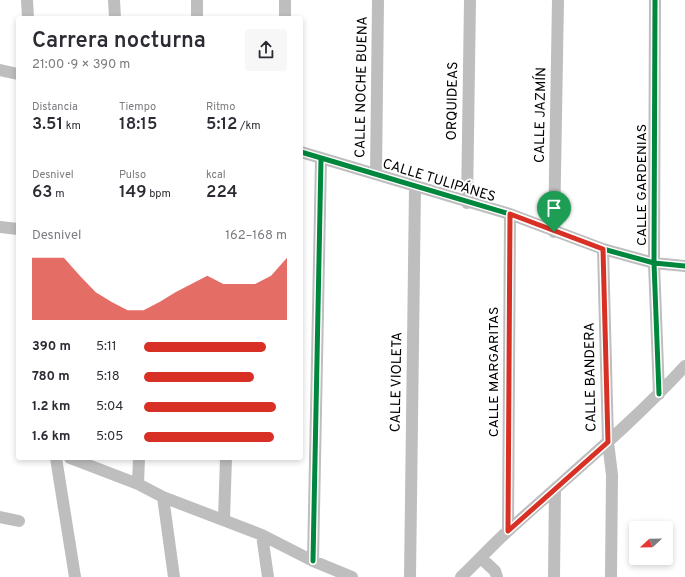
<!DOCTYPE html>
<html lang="es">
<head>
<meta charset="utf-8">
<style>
	body { margin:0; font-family:Overpass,sans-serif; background:#f7f7f7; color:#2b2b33; height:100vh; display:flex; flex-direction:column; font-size:15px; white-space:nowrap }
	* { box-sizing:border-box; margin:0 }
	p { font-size:13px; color:#7c7c81 }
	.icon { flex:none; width:22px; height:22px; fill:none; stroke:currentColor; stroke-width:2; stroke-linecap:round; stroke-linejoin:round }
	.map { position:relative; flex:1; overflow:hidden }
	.drawer { position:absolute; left:16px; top:16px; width:287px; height:444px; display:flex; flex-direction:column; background:#fff; border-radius:4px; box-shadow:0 2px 6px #0003 }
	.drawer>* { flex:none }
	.needle { width:26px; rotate:248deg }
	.controls { position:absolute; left:629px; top:521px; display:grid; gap:8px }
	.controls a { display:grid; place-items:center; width:44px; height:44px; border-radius:4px; background:#fff; box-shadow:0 2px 6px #0003; font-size:20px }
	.pin { position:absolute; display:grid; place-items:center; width:34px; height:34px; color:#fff; margin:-41px -17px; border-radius:50% 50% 50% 0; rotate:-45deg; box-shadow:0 0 4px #0007 }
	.pin .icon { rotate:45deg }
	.round { display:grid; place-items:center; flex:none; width:42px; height:42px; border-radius:4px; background:#f7f7f7 }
	.summary { display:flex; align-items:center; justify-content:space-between; height:68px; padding:0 16px }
	h1 { font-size:22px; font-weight:600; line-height:30px }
	.figures { display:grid; grid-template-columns:repeat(3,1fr); gap:6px; height:68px; padding:4px 16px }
	.figures div { display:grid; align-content:center }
	.figures b { font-size:17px; font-weight:600 }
	.figures small { font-size:11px; font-weight:400 }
	.figures p { font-size:11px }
	.chart { height:112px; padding:8px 16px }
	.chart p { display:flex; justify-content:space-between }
	.chart svg { width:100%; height:72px; margin-top:4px; fill:#d93025; opacity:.7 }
	ul { padding:0 16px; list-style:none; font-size:13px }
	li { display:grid; grid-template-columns:64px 48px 1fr; align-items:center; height:30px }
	li i { height:10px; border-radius:5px; background:#d93025 }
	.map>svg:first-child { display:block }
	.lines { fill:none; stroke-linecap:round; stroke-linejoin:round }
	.minor { stroke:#bebebe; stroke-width:12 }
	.cycleway-casing { stroke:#fff; stroke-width:8 }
	.cycleway { stroke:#00873e; stroke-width:5 }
	.route-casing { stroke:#fff; stroke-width:8 }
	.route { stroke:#d93025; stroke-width:5 }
	.labels { text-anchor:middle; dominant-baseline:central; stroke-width:4; stroke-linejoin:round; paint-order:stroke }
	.street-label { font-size:14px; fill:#000; stroke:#fff }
</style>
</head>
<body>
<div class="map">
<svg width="685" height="577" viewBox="0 0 685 577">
	<rect width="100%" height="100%" fill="#fff"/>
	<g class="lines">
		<path class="minor" d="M 27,0 L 28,18
			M 114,0 L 115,18
			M 655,0 L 654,263 L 659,394
			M 197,18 L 197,0
			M 285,18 L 285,0
			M 0,70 L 18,74
			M 301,152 L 510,214 L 603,249 L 654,263 L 685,266
			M 376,174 L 378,0
			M 467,203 L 470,0
			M 0,227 L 18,229
			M 554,232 L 558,0
			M 603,249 L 608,442 L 612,475 L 611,577
			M 56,458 L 75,577
			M 70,458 L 138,484 L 163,497 L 262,535 L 313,561 L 352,577
			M 138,484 L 139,458
			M 163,497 L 174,577
			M 0,517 L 19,521
			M 224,519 L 226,458
			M 508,531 L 510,214
			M 262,535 L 268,577
			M 481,558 L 495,571 L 497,577
			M 313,561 L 321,159
			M 410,577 L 415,187
			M 461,577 C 477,562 492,545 509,530 C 568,476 631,425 685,366
			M 554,577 L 555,489"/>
		<g class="cycleway-casing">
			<path id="cycleway" d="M 655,0 L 654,263 L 659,394
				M 301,152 L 510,214 L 603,249 L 654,263 L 685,266
				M 313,561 L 321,159"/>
		</g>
		<use href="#cycleway" class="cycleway"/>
	</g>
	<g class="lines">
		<g class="route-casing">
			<path id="route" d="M 510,214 L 603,249 L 608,442 L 508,531 Z"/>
		</g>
		<use href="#route" class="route"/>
	</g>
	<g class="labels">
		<g class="street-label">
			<text transform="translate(362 87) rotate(-89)">CALLE NOCHE BUENA</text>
			<text transform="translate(453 101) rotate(-89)">ORQUIDEAS</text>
			<text transform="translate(541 115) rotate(-89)">CALLE JAZMÍN</text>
			<text transform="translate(439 181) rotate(17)">CALLE TULIPÁNES</text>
			<text transform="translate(642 185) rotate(-90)">CALLE GARDENIAS</text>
			<text transform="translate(494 372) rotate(-90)">CALLE MARGARITAS</text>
			<text transform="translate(591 377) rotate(-91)">CALLE BANDERA</text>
			<text transform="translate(397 382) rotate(-89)">CALLE VIOLETA</text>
		</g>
	</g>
</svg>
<div class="controls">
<a><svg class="needle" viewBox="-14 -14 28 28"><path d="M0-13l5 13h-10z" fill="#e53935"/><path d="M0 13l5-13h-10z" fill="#7c7c81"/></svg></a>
</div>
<div class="pin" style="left:554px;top:232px;background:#1e9e55"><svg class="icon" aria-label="arrive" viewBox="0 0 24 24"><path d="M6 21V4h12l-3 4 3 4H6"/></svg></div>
<section class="drawer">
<div class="summary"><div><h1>Carrera nocturna</h1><p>21:00 · 9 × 390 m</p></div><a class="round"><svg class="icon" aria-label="share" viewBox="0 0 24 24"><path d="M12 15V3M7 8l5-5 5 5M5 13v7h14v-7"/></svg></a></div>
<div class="figures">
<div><p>Distancia</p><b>3.51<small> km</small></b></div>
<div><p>Tiempo</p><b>18:15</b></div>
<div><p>Ritmo</p><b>5:12<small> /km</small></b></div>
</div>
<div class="figures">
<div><p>Desnivel</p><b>63<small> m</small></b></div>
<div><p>Pulso</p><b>149<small> bpm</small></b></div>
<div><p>kcal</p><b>224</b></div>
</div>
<div class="chart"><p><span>Desnivel</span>162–168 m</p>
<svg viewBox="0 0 160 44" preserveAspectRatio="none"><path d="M0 44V6L10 6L20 6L30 17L40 27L50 33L60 38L70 38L80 33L90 27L100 22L110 17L120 22L130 22L140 22L150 17L160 6V44z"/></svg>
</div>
<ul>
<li><b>390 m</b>5:11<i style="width:85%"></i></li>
<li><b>780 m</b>5:18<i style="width:77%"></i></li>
<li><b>1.2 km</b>5:04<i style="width:92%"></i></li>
<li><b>1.6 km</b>5:05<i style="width:91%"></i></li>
</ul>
</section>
</div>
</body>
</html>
